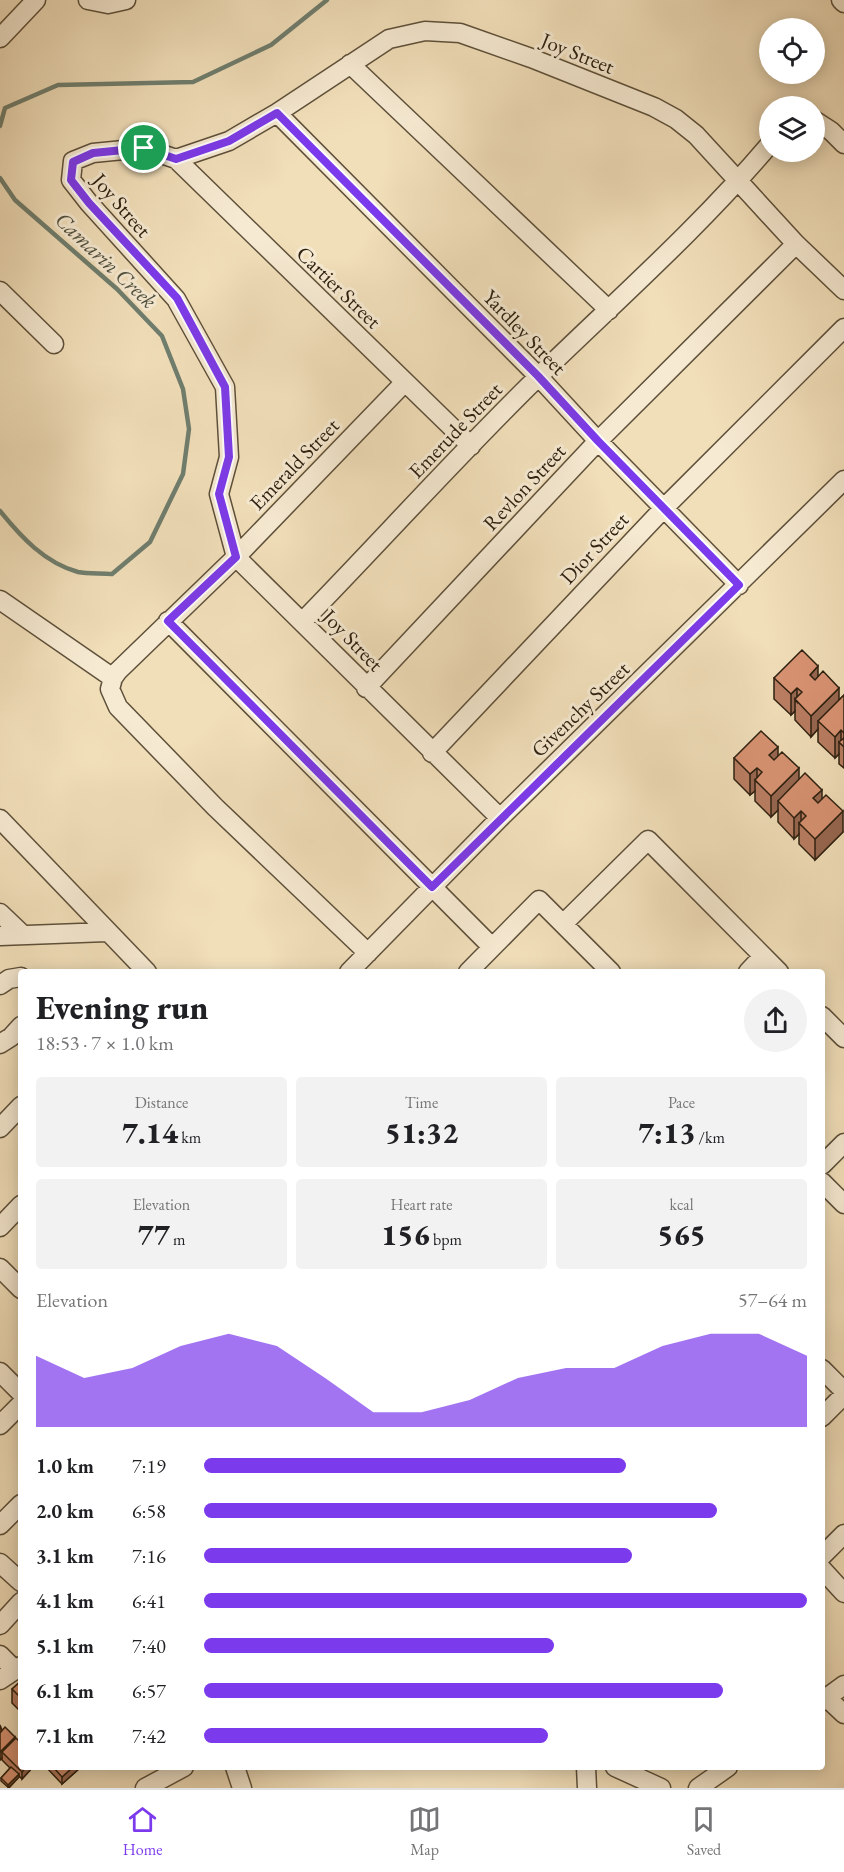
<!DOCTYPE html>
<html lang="en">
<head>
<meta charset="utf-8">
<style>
	body { margin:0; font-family:"EB Garamond",serif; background:#f2f2f2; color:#202124; height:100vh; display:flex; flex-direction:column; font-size:22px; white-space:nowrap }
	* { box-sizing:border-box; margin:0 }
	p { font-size:20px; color:#757577 }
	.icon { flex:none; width:33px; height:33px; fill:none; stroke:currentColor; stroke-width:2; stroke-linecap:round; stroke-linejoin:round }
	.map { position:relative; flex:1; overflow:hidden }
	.sheet { position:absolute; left:18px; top:969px; width:807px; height:801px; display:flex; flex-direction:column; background:#fff; border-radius:6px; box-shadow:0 3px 15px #0003 }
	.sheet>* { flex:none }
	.tools { position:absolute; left:759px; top:18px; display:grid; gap:12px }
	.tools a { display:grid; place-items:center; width:66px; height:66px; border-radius:50%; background:#fff; box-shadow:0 3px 15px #0003; font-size:30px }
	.pin { position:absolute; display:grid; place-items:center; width:51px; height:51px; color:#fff; margin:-26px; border:3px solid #fff; border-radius:50%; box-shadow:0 2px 6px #0007 }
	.round { display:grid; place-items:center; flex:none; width:63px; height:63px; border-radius:32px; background:#f2f2f2 }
	.overview { display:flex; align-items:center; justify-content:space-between; height:102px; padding:0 18px }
	h1 { font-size:33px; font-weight:800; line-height:45px }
	.figures { display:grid; grid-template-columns:repeat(3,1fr); gap:9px; height:102px; padding:6px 18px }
	.figures div { display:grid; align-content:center; border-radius:6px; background:#f2f2f2; text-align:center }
	.figures b { font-size:30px; font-weight:800 }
	.figures small { font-size:16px; font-weight:400 }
	.figures p { font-size:16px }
	.chart { height:168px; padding:12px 18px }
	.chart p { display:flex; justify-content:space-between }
	.chart svg { width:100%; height:108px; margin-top:6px; fill:#7c3aed; opacity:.7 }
	ul { padding:0 18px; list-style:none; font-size:20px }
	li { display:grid; grid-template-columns:96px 72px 1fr; align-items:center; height:45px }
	li i { height:15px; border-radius:8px; background:#7c3aed }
	.menu { display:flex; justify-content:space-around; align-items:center; height:84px; border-top:2px solid #e0e0e0; background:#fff; font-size:16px; color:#757577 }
	.menu a { display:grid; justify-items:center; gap:3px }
	.menu .selected { color:#7c3aed }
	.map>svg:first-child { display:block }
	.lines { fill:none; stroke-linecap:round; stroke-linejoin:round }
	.stream { stroke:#6f7e6e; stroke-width:4.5 }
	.minor-casing { stroke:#5e503a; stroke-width:21 }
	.minor { stroke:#f6ead2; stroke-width:18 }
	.wall { fill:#ba7e63; stroke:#2d2010; stroke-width:1.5 }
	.shaded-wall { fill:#976750; stroke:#2d2010; stroke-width:1.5 }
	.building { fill:#d89373; stroke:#2d2010; stroke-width:1.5 }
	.route-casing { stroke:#fff; stroke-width:12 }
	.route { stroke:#7c3aed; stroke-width:8 }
	.labels { text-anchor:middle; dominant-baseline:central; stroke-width:6; stroke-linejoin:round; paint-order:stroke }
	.street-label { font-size:21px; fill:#2d2010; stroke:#f6ead2 }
	.water-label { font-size:22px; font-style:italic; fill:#4e4f3f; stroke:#f6ead2 }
</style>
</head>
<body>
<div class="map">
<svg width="844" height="1788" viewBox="0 0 844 1788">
	<rect width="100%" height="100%" fill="#f1dfba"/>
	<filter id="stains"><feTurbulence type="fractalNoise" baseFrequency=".00333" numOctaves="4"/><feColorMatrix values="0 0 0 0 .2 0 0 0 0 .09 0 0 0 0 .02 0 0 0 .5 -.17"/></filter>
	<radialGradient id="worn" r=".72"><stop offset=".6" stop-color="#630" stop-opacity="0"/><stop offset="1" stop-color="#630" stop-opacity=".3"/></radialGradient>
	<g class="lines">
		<path class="stream" d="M 0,126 L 5,108 L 58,85 L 193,82 L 271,45 L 327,0
			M 0,178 L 15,200 L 117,289 L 162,336 L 183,389 L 189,429 L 183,474 L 150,542 L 112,574 C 101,573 88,574 78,572 C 45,563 21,537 0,511"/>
		<g class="minor-casing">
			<path id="minor" d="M 88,0 L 108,4 L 126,0
				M 841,0 L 844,3
				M 0,38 L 36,0
				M 350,64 L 609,310
				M 277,113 L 538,376 L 598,441 L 739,585
				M 814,120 L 831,131 L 844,144
				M 176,159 L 471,446
				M 0,291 L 54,344
				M 0,600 L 113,678
				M 168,621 L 492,947
				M 303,621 C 382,540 458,455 539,376 C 617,300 699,228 770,144
				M 366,688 L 598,441 L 796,244
				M 432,753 L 664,508 L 844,328
				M 500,818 L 236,557 L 219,494 L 229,457 L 225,387 L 176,299 L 89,203 L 71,180 L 73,161 L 93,153 L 144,148 L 176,159 L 229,141 L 277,113 L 389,39 L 425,31 L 460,33 L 531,58 L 654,107 L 676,119 L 696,135 L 796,244 L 844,290
				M 0,819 L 147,972
				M 0,913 L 22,934
				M 563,924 L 648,840 L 779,972
				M 0,936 L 107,932
				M 368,953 L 215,807 L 118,707 L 110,689 L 113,678 L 118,671 L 236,557 L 404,383
				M 349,972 L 500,818 L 844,480
				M 468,972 L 539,900 L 611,972
				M 748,972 L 763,956
				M 0,985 L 9,979 L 21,977
				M 822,1016 L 844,1038
				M 0,1044 L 11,1037 L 21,1026
				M 0,1128 L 21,1106
				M 822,1165 L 844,1143
				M 822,1182 L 844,1204
				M 0,1227 L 21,1205
				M 0,1268 L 21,1289
				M 822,1369 L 844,1391
				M 0,1372 L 21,1393
				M 822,1417 L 844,1395
				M 0,1425 L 21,1404
				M 0,1525 L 21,1504
				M 822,1556 L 844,1534
				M 0,1563 L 21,1582
				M 822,1569 L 844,1593
				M 0,1625 L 21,1602
				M 0,1655 L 15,1670
				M 0,1680 L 21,1666
				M 827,1698 L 844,1714
				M 822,1701 L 844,1685
				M 235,1767 L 242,1788
				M 586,1767 L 587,1788
				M 615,1767 L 661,1788
				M 145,1788 L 184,1767
				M 698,1788 L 728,1767"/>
		</g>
		<use href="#minor" class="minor"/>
	</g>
	<path class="wall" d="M 818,676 L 839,700 L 844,695 L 844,768 L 839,764 L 839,754 L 835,758 L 818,742 L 818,729 L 811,737 L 795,720 L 795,711 L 791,715 L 774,699 L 774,678 Z
		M 778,756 L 799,780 L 822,799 L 843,832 L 815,860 L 799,844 L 799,834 L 794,839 L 778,822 L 778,810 L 771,817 L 755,801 L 755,791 L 750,795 L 734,779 L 734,758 Z
		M 21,1681 L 21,1712 L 12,1703 L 12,1689 Z
		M 0,1725 L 2,1730 L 15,1739 L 21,1767 L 33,1767 L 22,1779 L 19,1776 L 19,1777 L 9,1788 L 1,1781 L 1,1778 L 10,1768 L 2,1760 L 2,1758 L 0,1760 Z
		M 46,1767 L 81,1767 L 62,1784 Z"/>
	<path class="shaded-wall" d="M 818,666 L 818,687 L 810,675 Z
		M 797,688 L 797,702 L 795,699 L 795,711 L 791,715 L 791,694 Z
		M 839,688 L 839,709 L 818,721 L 818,729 L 811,737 L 811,716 Z
		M 841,730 L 841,744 L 839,742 L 839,754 L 835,758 L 835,737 Z
		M 778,747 L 778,768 L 769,755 Z
		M 757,768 L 757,782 L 755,780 L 755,791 L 750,795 L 750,774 Z
		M 799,768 L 799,789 L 778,801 L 778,810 L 771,817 L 771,796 Z
		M 822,790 L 822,811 L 813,798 Z
		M 801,811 L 801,825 L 799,823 L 799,834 L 794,839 L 794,818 Z
		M 843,811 L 843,832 L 815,860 L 815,839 Z
		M 15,1737 L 15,1744 L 2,1752 L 2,1758 L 0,1760 L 0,1752 Z
		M 26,1767 L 33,1767 L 22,1779 L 22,1772 Z
		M 73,1767 L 81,1767 L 62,1784 L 62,1777 Z
		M 19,1774 L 19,1777 L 8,1788 L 8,1785 Z"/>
	<path class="building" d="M 802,650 L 818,666 L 810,675 L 815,680 L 823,671 L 839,688 L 811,716 L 795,699 L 802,692 L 797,688 L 791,694 L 774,678 Z
		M 844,695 L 844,733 L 841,730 L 835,737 L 818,721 Z
		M 761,731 L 778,747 L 769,755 L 774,760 L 782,752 L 799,768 L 771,796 L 755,780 L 762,772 L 757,768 L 750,774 L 734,758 Z
		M 844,738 L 844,747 L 839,742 Z
		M 805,773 L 822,790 L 813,798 L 818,803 L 826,795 L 843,811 L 815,839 L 799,823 L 806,816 L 801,811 L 794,818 L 778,801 Z
		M 21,1681 L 21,1698 L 12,1689 Z
		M 5,1727 L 15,1737 L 0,1752 L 0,1733 Z
		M 16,1738 L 21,1743 L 21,1767 L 26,1767 L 22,1772 L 2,1752 Z
		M 11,1767 L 19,1774 L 8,1785 L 1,1778 Z
		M 53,1767 L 73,1767 L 62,1777 Z"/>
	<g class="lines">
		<g class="route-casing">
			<path id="route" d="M 277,113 L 538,376 L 598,441 L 739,585 L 432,887 L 168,621 L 236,557 L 219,494 L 229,457 L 225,387 L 177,298 L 89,203 L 71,180 L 73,162 L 93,153 L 144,148 L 176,159 L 229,141 Z"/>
		</g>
		<use href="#route" class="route"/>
	</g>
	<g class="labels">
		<g class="street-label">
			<text transform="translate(578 53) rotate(22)">Joy Street</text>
			<text transform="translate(122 205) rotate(49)">Joy Street</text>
			<text transform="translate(339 287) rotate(44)">Cartier Street</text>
			<text transform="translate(525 332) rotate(46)">Yardley Street</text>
			<text transform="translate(455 430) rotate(-46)">Emerude Street</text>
			<text transform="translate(294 464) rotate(-46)">Emerald Street</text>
			<text transform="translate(524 487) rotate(-47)">Revlon Street</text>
			<text transform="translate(594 548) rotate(-47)">Dior Street</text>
			<text transform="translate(353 640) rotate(46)">Joy Street</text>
			<text transform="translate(580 709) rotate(-44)">Givenchy Street</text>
		</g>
		<g class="water-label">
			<text transform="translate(106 260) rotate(43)">Camarin Creek</text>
		</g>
	</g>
	<rect width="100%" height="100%" filter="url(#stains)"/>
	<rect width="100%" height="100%" fill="url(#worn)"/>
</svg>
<div class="tools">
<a><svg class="icon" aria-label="locate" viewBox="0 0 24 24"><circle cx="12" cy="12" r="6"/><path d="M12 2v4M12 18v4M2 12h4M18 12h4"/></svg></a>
<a><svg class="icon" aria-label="layers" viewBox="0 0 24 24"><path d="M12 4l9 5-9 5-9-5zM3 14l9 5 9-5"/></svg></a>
</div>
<div class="pin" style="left:144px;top:148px;background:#1e9e55"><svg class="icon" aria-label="arrive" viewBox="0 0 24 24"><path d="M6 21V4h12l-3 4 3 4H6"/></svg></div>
<section class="sheet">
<div class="overview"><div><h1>Evening run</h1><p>18:53 · 7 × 1.0 km</p></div><a class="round"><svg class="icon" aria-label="share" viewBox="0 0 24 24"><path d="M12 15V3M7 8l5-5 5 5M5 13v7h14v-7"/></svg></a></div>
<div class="figures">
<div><p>Distance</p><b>7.14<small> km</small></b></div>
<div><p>Time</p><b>51:32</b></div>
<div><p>Pace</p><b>7:13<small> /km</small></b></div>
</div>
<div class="figures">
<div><p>Elevation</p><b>77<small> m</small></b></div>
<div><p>Heart rate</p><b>156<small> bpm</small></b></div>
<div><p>kcal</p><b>565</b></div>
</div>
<div class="chart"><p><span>Elevation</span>57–64 m</p>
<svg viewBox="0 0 160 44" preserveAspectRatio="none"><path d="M0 44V15L10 24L20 20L30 11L40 6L50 11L60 24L70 38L80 38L90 33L100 24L110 20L120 20L130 11L140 6L150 6L160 15V44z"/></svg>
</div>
<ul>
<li><b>1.0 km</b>7:19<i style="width:70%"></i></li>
<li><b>2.0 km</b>6:58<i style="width:85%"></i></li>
<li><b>3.1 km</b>7:16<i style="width:71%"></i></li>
<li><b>4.1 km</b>6:41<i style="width:100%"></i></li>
<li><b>5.1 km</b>7:40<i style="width:58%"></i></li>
<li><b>6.1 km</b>6:57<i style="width:86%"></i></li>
<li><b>7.1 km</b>7:42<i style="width:57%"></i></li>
</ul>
</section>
</div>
<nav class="menu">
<a class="selected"><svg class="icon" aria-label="home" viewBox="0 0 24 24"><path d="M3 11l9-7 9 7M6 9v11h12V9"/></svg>Home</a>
<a><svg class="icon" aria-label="map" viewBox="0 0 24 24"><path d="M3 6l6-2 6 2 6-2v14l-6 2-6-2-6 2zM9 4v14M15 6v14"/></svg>Map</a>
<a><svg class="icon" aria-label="saved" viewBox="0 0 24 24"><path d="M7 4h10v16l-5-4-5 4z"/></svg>Saved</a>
</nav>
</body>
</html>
